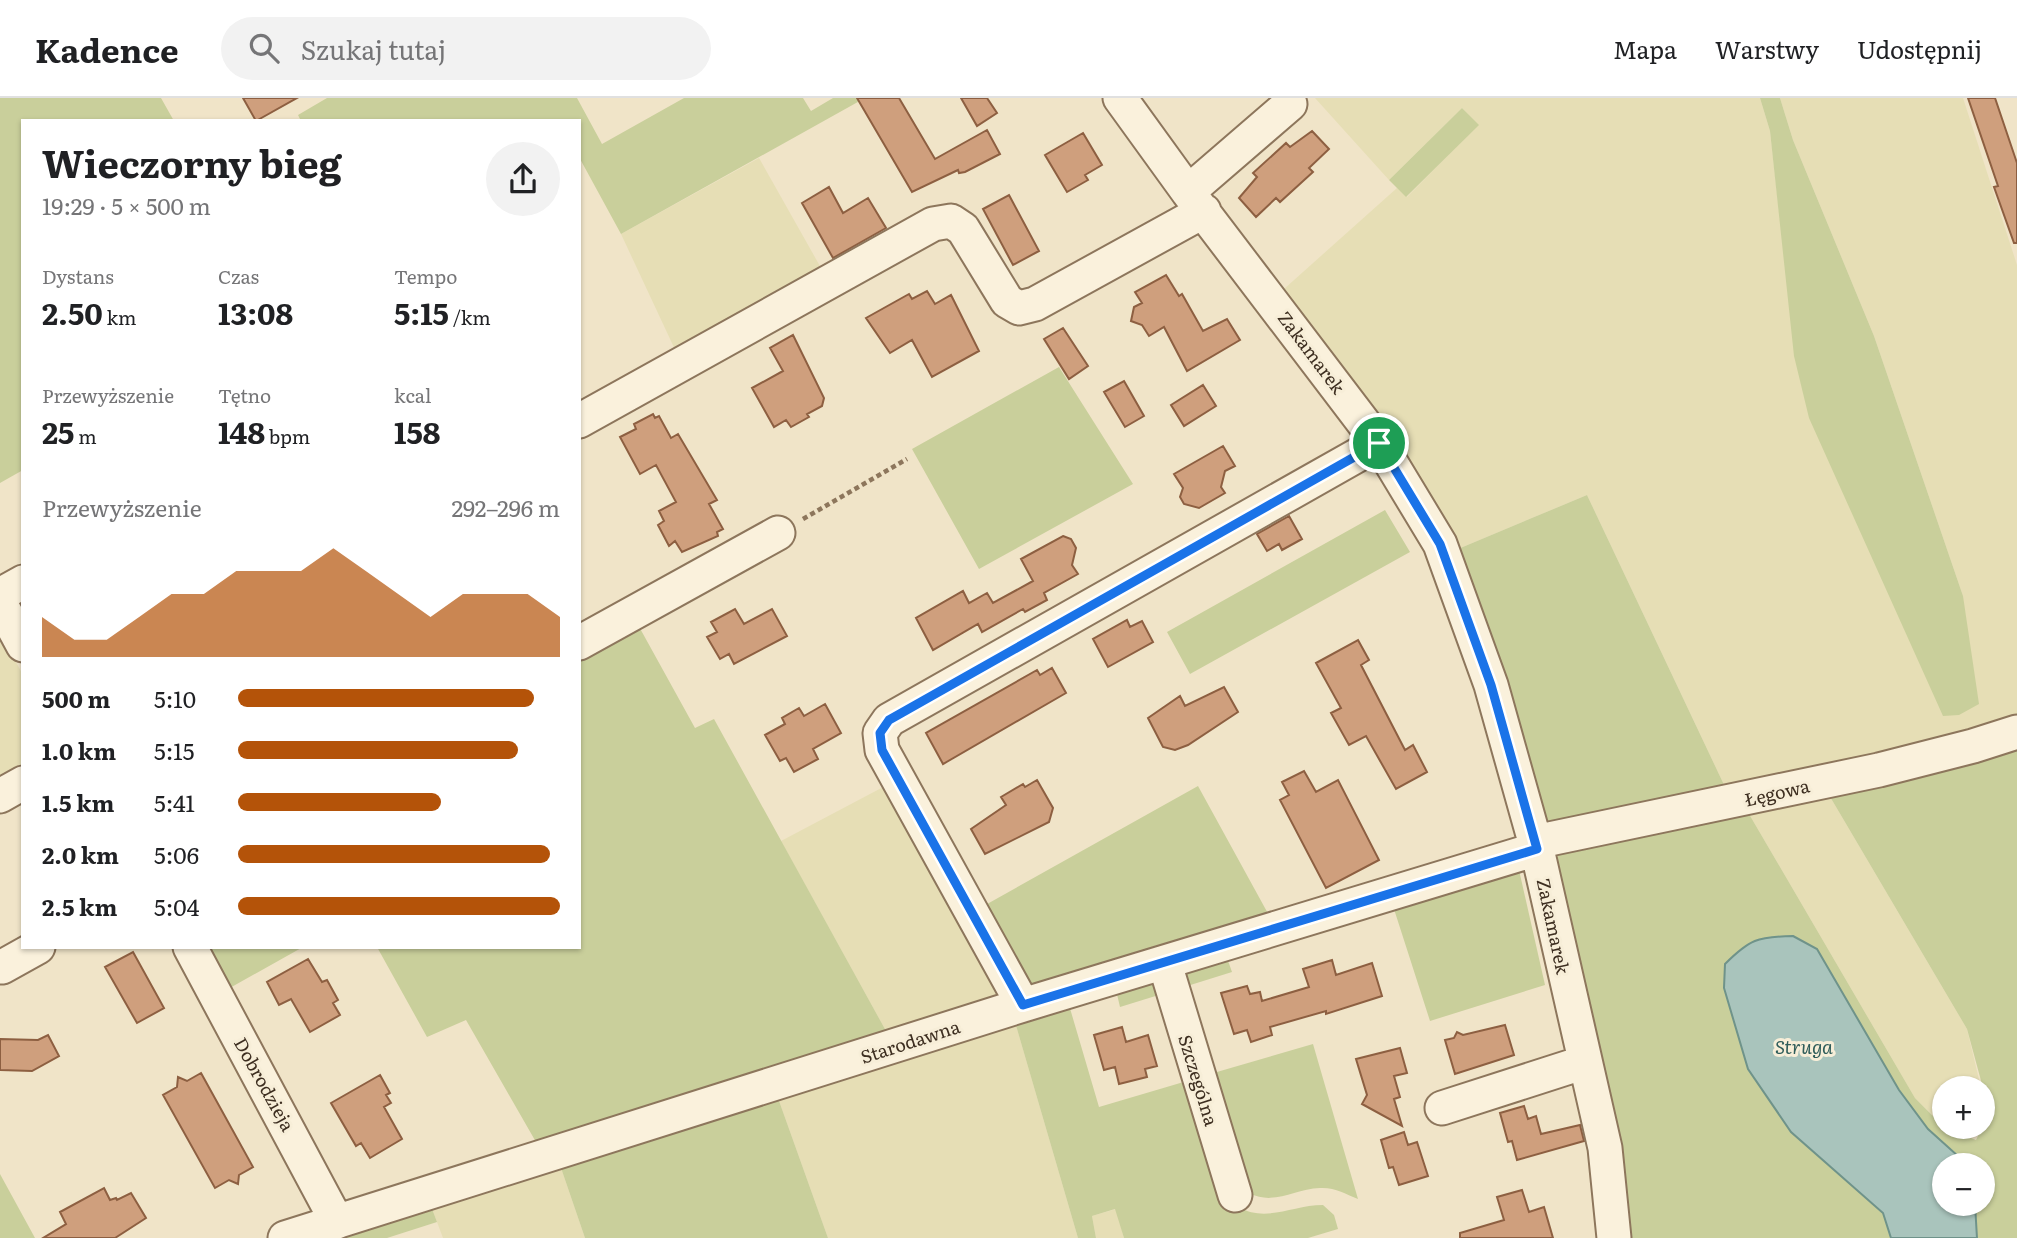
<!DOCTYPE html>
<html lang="pl">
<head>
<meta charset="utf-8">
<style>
	body { margin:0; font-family:Literata,serif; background:#f2f2f2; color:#202124; height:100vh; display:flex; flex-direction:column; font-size:26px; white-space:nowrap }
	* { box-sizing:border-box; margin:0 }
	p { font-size:23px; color:#757577 }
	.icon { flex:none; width:38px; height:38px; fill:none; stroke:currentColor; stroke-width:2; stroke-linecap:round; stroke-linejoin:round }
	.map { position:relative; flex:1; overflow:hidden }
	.side { position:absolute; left:21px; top:21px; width:560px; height:830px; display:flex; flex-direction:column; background:#fff; border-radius:0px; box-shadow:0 2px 5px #0004 }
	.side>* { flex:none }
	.controls { position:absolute; left:1932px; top:978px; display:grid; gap:14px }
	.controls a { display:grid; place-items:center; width:63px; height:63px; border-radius:50%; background:#fff; box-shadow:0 2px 5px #0004; font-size:35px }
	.pin { position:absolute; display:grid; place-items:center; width:60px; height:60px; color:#fff; margin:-30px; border:4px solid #fff; border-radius:50%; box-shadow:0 2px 7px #0007 }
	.round { display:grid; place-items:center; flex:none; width:74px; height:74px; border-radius:37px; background:#f2f2f2 }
	.overview { display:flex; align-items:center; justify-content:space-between; height:119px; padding:0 21px }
	h1 { font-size:38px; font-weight:700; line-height:52px }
	.figures { display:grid; grid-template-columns:repeat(3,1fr); gap:10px; height:119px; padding:7px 21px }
	.figures div { display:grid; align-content:center }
	.figures b { font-size:30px; font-weight:700 }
	.figures small { font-size:19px; font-weight:400 }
	.figures p { font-size:19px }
	.chart { height:196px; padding:14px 21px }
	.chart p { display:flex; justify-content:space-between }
	.chart svg { width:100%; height:126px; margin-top:7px; fill:#b45309; opacity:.7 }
	ul { padding:0 21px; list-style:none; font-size:23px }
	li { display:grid; grid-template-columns:112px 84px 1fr; align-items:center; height:52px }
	li i { height:18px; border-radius:9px; background:#b45309 }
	header { display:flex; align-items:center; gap:42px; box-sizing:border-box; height:98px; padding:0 35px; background:#fff; border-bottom:2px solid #e0e0e0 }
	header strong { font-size:33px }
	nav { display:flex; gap:38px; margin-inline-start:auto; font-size:24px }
	.search { width:490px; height:63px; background:#f2f2f2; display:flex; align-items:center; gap:18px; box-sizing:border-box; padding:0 24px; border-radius:38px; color:#757577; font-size:26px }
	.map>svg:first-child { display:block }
	.farmland { fill:#e6deb5 }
	.green { fill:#c9cf9b }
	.water { fill:#a9c4bc; stroke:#6f938a; stroke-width:2 }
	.building { fill:#cf9f7d; stroke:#8d5f41; stroke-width:2 }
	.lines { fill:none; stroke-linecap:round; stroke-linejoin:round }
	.minor-casing { stroke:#8d765c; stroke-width:37 }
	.path { stroke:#8d765c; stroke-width:4.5; stroke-dasharray:5 3.5; stroke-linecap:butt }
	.minor { stroke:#faf1dc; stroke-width:33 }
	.route-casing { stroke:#fff; stroke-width:14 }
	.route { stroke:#1a73e8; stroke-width:9 }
	.labels { text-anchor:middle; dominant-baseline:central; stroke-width:6; stroke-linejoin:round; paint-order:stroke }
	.street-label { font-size:18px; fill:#3d2e20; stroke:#f7eed8 }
	.water-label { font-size:19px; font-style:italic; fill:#2f5d5a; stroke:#f7eed8 }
</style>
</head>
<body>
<header>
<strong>Kadence</strong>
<div class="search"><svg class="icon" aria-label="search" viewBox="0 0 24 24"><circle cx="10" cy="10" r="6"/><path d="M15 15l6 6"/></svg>Szukaj tutaj</div>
<nav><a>Mapa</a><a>Warstwy</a><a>Udostępnij</a></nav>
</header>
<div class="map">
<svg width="2017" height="1140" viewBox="0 0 2017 1140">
	<rect width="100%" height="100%" fill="#f0e4c8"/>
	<path class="farmland" d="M 1315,0 L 1760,0 L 1770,33 L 1780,122 L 1963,498 L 1874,238 L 1793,42 L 1780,0 L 1963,0 L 2017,167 L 2017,623 L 1726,691 L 1587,397 L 1458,451 L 1371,312 L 1284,191 L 1397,90 L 1407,99 L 1478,27 L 1462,10 L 1389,82 Z
		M 759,60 L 825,177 L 678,258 L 621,136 Z
		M 0,535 L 23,577 L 23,675 L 0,688 Z
		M 887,687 L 1002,887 L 999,903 L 891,942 L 781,743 Z
		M 1829,697 L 1967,931 L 1981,990 L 1944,990 L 1944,1028 L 1915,1000 L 1749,716 Z
		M 1015,924 L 1078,1140 L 828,1140 L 778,1000 Z
		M 560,1067 L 585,1140 L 443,1140 L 431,1108 Z
		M 1116,1111 L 1124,1140 L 1096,1140 L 1092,1118 Z"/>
	<path class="green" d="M 0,0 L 161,0 L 174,23 L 23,23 L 23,372 L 0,385 Z
		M 327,0 L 577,0 L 602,46 L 684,0 L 803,0 L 811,13 L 833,0 L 865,0 L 621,136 L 579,59 L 579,23 L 301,23 L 298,17 Z
		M 1760,0 L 1780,0 L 1793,42 L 1874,238 L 1963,498 L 1979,606 L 1959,617 L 1943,618 L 1809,320 L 1794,258 L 1770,33 Z
		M 1462,10 L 1479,27 L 1406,99 L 1389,82 Z
		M 1059,269 L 1133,386 L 979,471 L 912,351 Z
		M 1587,397 L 1726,691 L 1546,731 L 1458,451 Z
		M 1385,412 L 1410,454 L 1190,576 L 1167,534 Z
		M 637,525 L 695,630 L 714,621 L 891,942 L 540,1051 L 466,922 L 427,939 L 377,849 L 579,849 L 579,557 Z
		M 2017,646 L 2017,1140 L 1977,1140 L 1975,1106 L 1983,1106 L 1983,1068 L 1968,1067 L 1928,1031 L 1899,992 L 1724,890 L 1748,971 L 1791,1034 L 1883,1115 L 1891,1140 L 1625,1140 L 1548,758 L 1749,716 L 1915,1000 L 1944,1029 L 1976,1042 L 1985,1024 L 1983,990 L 1967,931 L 1829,697 Z
		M 1198,688 L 1271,821 L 1034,895 L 980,810 Z
		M 1519,772 L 1545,887 L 1430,923 L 1393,808 Z
		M 203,849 L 303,849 L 228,891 Z
		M 1226,857 L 1232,874 L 1184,889 L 1179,873 Z
		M 1160,878 L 1238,1109 C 1267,1125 1292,1107 1323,1107 L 1334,1117 L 1338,1131 L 1308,1140 L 1124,1140 L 1115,1111 L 1092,1118 L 1096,1140 L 1078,1140 L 1015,924 L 1069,907 L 1099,1009 L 1187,983 L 1162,896 L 1120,909 L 1116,892 Z
		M 1313,946 L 1358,1101 C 1346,1096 1334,1089 1320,1090 C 1294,1091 1274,1108 1249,1095 L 1210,976 Z
		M 778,1000 L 828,1140 L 585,1140 L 560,1067 Z
		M 0,1076 L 35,1140 L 0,1140 Z
		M 431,1108 L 437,1124 L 387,1140 L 334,1140 Z"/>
	<path class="water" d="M 1793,838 L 1817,851 L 1899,992 L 1928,1031 L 1968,1067 L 1944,1068 L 1944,1106 L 1975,1106 L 1977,1140 L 1891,1140 L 1883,1115 L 1791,1034 L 1748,971 L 1724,890 L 1725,866 C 1750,841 1757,839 1793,838 Z"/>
	<path class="building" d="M 243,0 L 297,0 L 256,23 Z
		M 857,0 L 899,0 L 935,61 L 987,32 L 1000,56 L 965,74 L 959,75 L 958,72 L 912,94 Z
		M 961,0 L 987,0 L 997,15 L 977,28 Z
		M 1968,0 L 1995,0 L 2017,65 L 2017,145 L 2014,145 L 1994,89 L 1998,88 Z
		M 1312,33 L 1329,51 L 1309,70 L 1313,74 L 1280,104 L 1276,100 L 1256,119 L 1239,100 L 1257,79 L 1253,75 L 1286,45 L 1290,49 Z
		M 1083,35 L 1102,67 L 1085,77 L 1088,82 L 1067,94 L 1045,57 Z
		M 829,89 L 843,115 L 868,100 L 886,130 L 833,160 L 802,105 Z
		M 1009,97 L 1039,153 L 1013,167 L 983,111 Z
		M 1166,177 L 1179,198 L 1182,196 L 1203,233 L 1227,221 L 1240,242 L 1187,273 L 1164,229 L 1149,238 L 1142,227 L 1131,223 L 1134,209 L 1142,205 L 1135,194 Z
		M 927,193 L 935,206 L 951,197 L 979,253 L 932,279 L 912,242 L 890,255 L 866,220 L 909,196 L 912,201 Z
		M 1063,230 L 1088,268 L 1069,281 L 1044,241 Z
		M 793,237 L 824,300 L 822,308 L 807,316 L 809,319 L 791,329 L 786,322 L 774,329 L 752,290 L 783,273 L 770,250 Z
		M 1124,283 L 1144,318 L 1125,329 L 1104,294 Z
		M 1203,287 L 1216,308 L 1184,328 L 1171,307 Z
		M 653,316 L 655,320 L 659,318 L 671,340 L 678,336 L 717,402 L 709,406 L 723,431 L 717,434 L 718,438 L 682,454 L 675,443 L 669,448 L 658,427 L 664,423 L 659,413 L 676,404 L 656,367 L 640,376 L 620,339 L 636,331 L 634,326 Z
		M 1223,348 L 1235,368 L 1225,373 L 1221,389 L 1225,395 L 1199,410 L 1184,406 L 1180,399 L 1183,390 L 1174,376 Z
		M 1289,418 L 1302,441 L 1282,452 L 1279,446 L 1267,453 L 1257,436 Z
		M 1063,438 L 1071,441 L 1076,450 L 1072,467 L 1078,476 L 1044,495 L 1047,502 L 1025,514 L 1023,511 L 982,534 L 978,526 L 933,552 L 916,520 L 963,493 L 969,505 L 987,495 L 993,505 L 1033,483 L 1021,461 Z
		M 735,511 L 744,526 L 772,511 L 787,538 L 734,566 L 729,556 L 720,561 L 707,539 L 717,534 L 711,524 Z
		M 1127,522 L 1130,529 L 1142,523 L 1153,544 L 1108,569 L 1093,541 Z
		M 1358,542 L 1369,562 L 1361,567 L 1405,652 L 1413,647 L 1427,674 L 1396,691 L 1366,638 L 1349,647 L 1331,615 L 1341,610 L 1316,565 Z
		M 1052,570 L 1066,595 L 943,666 L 926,635 L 1037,572 L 1040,577 Z
		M 1224,589 L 1238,614 L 1188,647 L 1175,652 L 1163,649 L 1148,620 L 1180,598 L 1185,608 Z
		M 825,606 L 841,635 L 813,651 L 818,661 L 794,674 L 786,660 L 780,663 L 765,637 L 785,626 L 782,620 L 799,610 L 804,618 Z
		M 1304,673 L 1316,694 L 1338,682 L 1379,762 L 1326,790 L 1280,702 L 1289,697 L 1282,684 Z
		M 1037,682 L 1053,710 L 1049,724 L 985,756 L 971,731 L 1006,707 L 1001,699 L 1023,686 L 1025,689 Z
		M 133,854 L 164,910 L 137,925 L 105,869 Z
		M 308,861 L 322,884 L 327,882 L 338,902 L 333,905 L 340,917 L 310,934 L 291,901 L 279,907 L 267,884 Z
		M 1332,862 L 1336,877 L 1372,865 L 1382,898 L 1326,916 L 1326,913 L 1270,929 L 1272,937 L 1251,944 L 1247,932 L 1234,936 L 1221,895 L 1247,888 L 1250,896 L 1260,894 L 1262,903 L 1309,889 L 1303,871 Z
		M 1505,927 L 1514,957 L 1455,976 L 1445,942 L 1454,940 L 1457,934 L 1463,937 Z
		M 1122,929 L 1126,944 L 1148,937 L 1157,968 L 1145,971 L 1147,979 L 1119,986 L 1115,969 L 1104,972 L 1094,937 Z
		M 48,937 L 59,958 L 32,973 L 0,972 L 0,941 L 38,942 Z
		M 1400,950 L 1407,975 L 1394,978 L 1400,999 L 1394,1001 L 1402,1028 L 1362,1006 L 1367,997 L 1356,961 Z
		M 201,975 L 253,1069 L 239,1077 L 238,1086 L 229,1082 L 215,1090 L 163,997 L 177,989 L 178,979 L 187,983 Z
		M 380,977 L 390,995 L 386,997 L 391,1005 L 384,1009 L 402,1041 L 370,1060 L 361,1045 L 356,1048 L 331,1005 Z
		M 1524,1008 L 1528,1021 L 1536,1018 L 1541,1036 L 1580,1027 L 1584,1043 L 1517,1062 L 1512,1043 L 1508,1044 L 1500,1015 Z
		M 1404,1034 L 1408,1047 L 1417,1044 L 1428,1078 L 1399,1087 L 1393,1069 L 1389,1070 L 1381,1042 Z
		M 104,1090 L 110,1102 L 116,1100 L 117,1102 L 131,1095 L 146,1120 L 115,1140 L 43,1140 L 66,1126 L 60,1114 Z
		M 1522,1092 L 1529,1114 L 1544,1109 L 1553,1140 L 1460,1140 L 1460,1135 L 1504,1122 L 1497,1099 Z"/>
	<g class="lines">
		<g class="minor-casing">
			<path id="minor" d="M 1120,0 L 1188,94 L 1379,345 L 1440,446 L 1491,587 L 1537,751 L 1605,1050 L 1614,1140
				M 1188,94 L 1290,6
				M 579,323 L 933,126 L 951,123 L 963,131 L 1007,203 L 1019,210 L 1035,206 L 1204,113
				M 0,497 L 23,484
				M 0,505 L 23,547
				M 579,545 L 778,435
				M 0,698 L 23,685
				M 1535,744 L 1879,672 L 1973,648 L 2017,634
				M 190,849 L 337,1124
				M 1165,866 L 1235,1097
				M 2,869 L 38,849
				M 1023,907 L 882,652 L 880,635 L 889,622 L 1379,345
				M 1442,1010 L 1585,964
				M 285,1140 L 1023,907 L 1537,751"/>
		</g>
		<path class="path" d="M 803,421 L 907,361"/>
		<use href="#minor" class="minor"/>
	</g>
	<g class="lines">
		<g class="route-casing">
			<path id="route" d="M 1379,345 L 1440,446 L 1491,587 L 1537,751 L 1023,907 L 882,652 L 880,635 L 889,622 Z"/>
		</g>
		<use href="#route" class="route"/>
	</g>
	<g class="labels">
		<g class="street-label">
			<text transform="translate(1312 254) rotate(53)">Zakamarek</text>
			<text transform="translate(1777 694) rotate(-13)">Łęgowa</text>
			<text transform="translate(1554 828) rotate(78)">Zakamarek</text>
			<text transform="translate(910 943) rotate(-18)">Starodawna</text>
			<text transform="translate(1199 982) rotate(73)">Szczególna</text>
			<text transform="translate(265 986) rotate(61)">Dobrodzieja</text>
		</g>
		<g class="water-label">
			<text x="1804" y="948">Struga</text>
		</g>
	</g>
</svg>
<div class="controls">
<a>+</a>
<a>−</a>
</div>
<div class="pin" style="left:1379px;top:345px;background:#1e9e55"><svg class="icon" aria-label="arrive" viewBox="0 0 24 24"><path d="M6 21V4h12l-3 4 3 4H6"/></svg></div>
<section class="side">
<div class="overview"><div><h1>Wieczorny bieg</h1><p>19:29 · 5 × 500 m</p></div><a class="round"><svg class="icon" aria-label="share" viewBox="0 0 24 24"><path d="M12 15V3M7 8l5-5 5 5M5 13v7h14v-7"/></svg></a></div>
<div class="figures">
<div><p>Dystans</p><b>2.50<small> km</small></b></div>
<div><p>Czas</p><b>13:08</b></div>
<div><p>Tempo</p><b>5:15<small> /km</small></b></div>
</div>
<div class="figures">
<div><p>Przewyższenie</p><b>25<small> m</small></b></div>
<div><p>Tętno</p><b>148<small> bpm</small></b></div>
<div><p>kcal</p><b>158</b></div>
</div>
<div class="chart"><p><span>Przewyższenie</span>292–296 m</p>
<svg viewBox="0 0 160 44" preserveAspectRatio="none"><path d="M0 44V30L10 38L20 38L30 30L40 22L50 22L60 14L70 14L80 14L90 6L100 14L110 22L120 30L130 22L140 22L150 22L160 30V44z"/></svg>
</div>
<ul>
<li><b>500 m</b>5:10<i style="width:92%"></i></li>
<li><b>1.0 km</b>5:15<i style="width:87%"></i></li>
<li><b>1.5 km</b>5:41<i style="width:63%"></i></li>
<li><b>2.0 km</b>5:06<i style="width:97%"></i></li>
<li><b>2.5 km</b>5:04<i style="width:100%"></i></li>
</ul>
</section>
</div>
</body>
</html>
